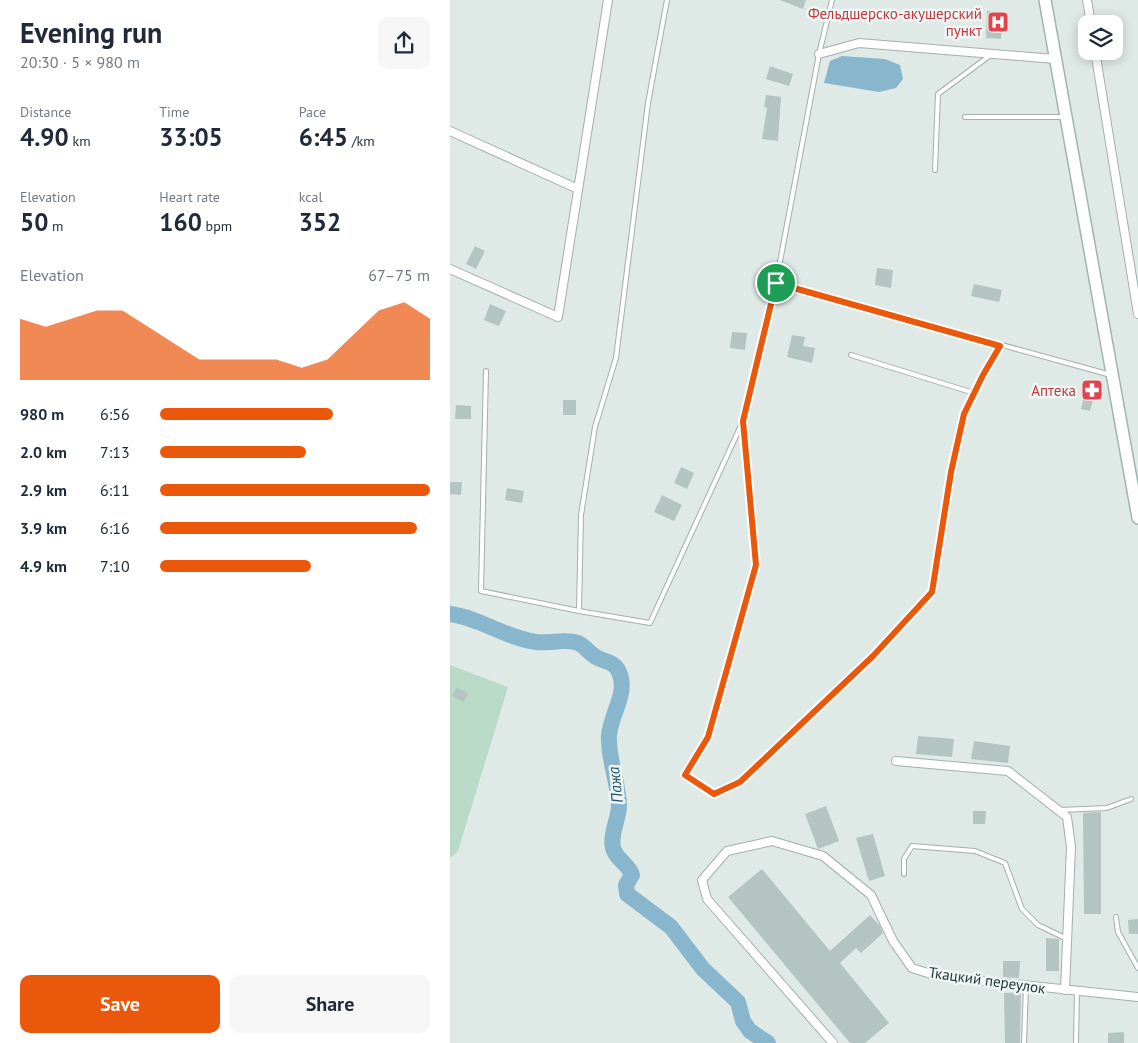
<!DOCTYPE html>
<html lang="en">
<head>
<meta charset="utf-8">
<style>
	body { margin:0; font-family:"PT Sans",sans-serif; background:#f6f6f7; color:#1f2937; height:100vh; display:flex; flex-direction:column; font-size:19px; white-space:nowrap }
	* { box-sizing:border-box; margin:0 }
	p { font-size:16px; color:#747a83 }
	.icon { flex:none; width:28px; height:28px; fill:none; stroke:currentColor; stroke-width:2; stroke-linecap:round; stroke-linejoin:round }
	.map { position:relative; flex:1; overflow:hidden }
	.panel { display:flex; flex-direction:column; background:#fff; width:450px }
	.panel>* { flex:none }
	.fabs { position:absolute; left:628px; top:15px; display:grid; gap:10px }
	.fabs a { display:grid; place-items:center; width:45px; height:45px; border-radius:10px; background:#fff; box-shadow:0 2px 12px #0003; font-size:25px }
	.pin { position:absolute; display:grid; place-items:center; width:42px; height:42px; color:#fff; margin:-21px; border:2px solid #fff; border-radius:50%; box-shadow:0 1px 5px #0007 }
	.round { display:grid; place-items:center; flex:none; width:52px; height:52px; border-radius:10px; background:#f6f6f7 }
	.summary { display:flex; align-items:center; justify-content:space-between; height:85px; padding:0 20px }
	h1 { font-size:28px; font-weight:700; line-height:38px }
	.figures { display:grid; grid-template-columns:repeat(3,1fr); gap:8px; height:85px; padding:5px 20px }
	.figures div { display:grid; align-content:center }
	.figures b { font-size:25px; font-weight:700 }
	.figures small { font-size:14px; font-weight:400 }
	.figures p { font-size:14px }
	.chart { height:140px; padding:10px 20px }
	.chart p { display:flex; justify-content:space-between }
	.chart svg { width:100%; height:90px; margin-top:5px; fill:#ea580c; opacity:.7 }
	.button { display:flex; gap:10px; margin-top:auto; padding:10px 20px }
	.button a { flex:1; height:58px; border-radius:10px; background:#ea580c; color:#fff; font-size:20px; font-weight:700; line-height:58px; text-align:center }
	.button a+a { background:#f6f6f7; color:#1f2937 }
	ul { padding:0 20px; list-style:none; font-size:16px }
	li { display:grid; grid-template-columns:80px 60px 1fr; align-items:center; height:38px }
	li i { height:12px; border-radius:6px; background:#ea580c }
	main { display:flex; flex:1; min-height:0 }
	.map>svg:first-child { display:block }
	.green { fill:#b8dac7 }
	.water { fill:#88b7cd }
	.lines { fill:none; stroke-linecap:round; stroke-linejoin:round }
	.river { stroke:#88b7cd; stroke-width:16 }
	.building { fill:#b4c4c0 }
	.lane-casing { stroke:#a2b0ae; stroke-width:6 }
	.street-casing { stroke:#a2b0ae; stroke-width:10 }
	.secondary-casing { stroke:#9eb5b0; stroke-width:14 }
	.lane { stroke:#fff; stroke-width:4 }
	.street { stroke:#fff; stroke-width:8 }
	.secondary { stroke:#fff; stroke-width:11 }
	.route-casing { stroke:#fff; stroke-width:10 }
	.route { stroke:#ea580c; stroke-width:6 }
	.labels { text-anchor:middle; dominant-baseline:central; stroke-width:5; stroke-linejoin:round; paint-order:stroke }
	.health-label { font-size:15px; fill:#be3a42; stroke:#eff6f4; text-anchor:end }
	.street-label { font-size:15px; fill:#213836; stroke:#eff6f4 }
	.water-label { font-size:16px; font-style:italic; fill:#1e5571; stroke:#eff6f4 }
</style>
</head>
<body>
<main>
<section class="panel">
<div class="summary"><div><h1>Evening run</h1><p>20:30 · 5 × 980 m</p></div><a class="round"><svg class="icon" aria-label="share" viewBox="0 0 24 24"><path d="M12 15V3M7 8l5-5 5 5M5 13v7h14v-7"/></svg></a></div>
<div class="figures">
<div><p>Distance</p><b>4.90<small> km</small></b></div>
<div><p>Time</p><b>33:05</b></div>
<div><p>Pace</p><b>6:45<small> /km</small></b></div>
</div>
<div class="figures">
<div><p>Elevation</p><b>50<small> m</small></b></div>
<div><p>Heart rate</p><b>160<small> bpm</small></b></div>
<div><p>kcal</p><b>352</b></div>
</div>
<div class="chart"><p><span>Elevation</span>67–75 m</p>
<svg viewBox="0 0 160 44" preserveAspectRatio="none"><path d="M0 44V14L10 18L20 14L30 10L40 10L50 18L60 26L70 34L80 34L90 34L100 34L110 38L120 34L130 22L140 10L150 6L160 14V44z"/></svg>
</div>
<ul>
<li><b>980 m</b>6:56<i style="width:64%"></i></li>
<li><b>2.0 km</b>7:13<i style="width:54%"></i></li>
<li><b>2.9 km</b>6:11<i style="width:100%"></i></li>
<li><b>3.9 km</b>6:16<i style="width:95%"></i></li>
<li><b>4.9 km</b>7:10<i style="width:56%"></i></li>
</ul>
<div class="button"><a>Save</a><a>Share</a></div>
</section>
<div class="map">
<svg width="688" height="1043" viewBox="0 0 688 1043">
	<rect width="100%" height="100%" fill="#dfe9e6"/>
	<path class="green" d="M 0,665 L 58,687 L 8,851 L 0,858 Z"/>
	<path class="water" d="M 392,56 L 435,59 L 450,65 L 453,79 L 446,88 L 429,92 L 374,83 L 380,61 Z"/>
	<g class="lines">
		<path class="river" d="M 0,614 C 30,618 56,638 86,642 C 100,644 114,638 128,643 C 135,646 139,653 146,657 C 154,662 163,661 168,670 C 180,692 160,714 159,736 C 158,761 169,783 169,807 C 168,821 160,834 163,848 C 166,860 179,864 182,875 L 176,885 L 177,894 L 221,927 L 253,969 L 288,1002 L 293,1021 L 300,1031 L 318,1043"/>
	</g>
	<path class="building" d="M 330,0 L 356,0 L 353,9 Z
		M 537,11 L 552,11 L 551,39 L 536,38 Z
		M 320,66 L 343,74 L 339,86 L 316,79 Z
		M 316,95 L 331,97 L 328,141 L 312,139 L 317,108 L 314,107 Z
		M 25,246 L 35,251 L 26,269 L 16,264 Z
		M 427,268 L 443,270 L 441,288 L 425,285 Z
		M 524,284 L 552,290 L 549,302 L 521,296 Z
		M 40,304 L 56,311 L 49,326 L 34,320 Z
		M 282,332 L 297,333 L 295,350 L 280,348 Z
		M 342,335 L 355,337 L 353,346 L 365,348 L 362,363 L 337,357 Z
		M 637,385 L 646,388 L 640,411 L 631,409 Z
		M 113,400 L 126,400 L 126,415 L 113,415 Z
		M 6,405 L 21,406 L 21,419 L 5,419 Z
		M 231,467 L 244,473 L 237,489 L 224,483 Z
		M 0,482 L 12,482 L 11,495 L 0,494 Z
		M 57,488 L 74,491 L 72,503 L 55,500 Z
		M 212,495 L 232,505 L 224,521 L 204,512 Z
		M 7,687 L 18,694 L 13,702 L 2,696 Z
		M 468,736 L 504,739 L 502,757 L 466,754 Z
		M 524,741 L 560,746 L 558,763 L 521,759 Z
		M 376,806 L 389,841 L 368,849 L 355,814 Z
		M 523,811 L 536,811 L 535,824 L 523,824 Z
		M 651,812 L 651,914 L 634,914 L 633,813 Z
		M 423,834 L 435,876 L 419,881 L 406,838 Z
		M 312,869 L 380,951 L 420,915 L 430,926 L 433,933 L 411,953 L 406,948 L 390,963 L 439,1023 L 415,1043 L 400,1043 L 278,897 Z
		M 688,919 L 688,934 L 679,934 L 678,920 Z
		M 596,938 L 609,939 L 609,971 L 596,971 Z
		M 553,961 L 570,961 L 569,978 L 553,977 Z
		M 571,992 L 570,1043 L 555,1043 L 554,993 Z
		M 674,1032 L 674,1043 L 658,1043 L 658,1033 Z"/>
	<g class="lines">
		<g class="lane-casing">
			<path id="lane" d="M 515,117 L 615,117
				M 485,170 L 488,94 L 542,54
				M 326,283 L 661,375
				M 401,355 L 524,393
				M 36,371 L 31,591 L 129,611 L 131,515 L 145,427 L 166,358 L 198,103 L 217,0
				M 293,421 L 306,565 L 259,737 L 235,775 L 264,794 L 290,782 L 423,656 L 482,592 L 501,472 L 514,414 L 533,375 L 551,346
				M 129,611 L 200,623 L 293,421 L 326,283 L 369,54 L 382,0
				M 610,810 L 657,808 L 681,799
				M 454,874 L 454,859 L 462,846 L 525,851 L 555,863 L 572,909 L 588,925 L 617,939
				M 666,917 L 668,932 L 688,968
				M 574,1043 L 576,985
				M 626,1043 L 627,991"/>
		</g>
		<g class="street-casing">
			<path id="street" d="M 637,0 L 641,24
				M 645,51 L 688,314
				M 369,54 L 409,43 L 605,59
				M 0,131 L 128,189
				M 0,269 L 108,317 L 158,0
				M 446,761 L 558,771 L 617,817 L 621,847 L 615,990
				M 383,1043 L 257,899 L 252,880 L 277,851 L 322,841 L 373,856 L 421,895 L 443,941 L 462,968 L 487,976 L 688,997"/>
		</g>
		<g class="secondary-casing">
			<path id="secondary" d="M 595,0 L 688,518"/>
		</g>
		<use href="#lane" class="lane"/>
		<use href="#street" class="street"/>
		<use href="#secondary" class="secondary"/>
	</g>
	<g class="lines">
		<g class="route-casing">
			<path id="route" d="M 326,283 L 550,346 L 533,375 L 514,414 L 501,472 L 482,592 L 423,656 L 290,782 L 264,794 L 235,775 L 258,737 L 306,565 L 293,421 Z"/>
		</g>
		<use href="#route" class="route"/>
	</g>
	<defs>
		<g id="hospital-square" transform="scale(1.125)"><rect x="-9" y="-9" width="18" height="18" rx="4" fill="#e0444e" stroke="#eff6f4"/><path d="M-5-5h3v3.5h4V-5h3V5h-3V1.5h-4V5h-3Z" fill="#fff"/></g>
		<g id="pharmacy-square" transform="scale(1.125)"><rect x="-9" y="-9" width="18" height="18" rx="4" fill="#e0444e" stroke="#eff6f4"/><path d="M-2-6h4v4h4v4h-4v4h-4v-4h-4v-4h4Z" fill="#fff"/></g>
	</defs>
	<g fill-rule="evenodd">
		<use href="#hospital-square" x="548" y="22"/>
		<use href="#pharmacy-square" x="642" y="390"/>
	</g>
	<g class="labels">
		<g class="health-label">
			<text x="532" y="13">Фельдшерско-акушерский<tspan x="532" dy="17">пункт</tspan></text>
			<text x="626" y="390">Аптека</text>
		</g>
		<g class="street-label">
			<text transform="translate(537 980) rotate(8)">Ткацкий переулок</text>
		</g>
		<g class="water-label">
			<text transform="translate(165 785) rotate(-96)">Пажа</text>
		</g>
	</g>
</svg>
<div class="fabs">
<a><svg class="icon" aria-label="layers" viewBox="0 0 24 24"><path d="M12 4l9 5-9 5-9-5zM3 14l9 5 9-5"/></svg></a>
</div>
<div class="pin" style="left:326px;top:283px;background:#1e9e55"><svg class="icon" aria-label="arrive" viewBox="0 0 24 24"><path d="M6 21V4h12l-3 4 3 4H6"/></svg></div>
</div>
</main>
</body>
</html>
